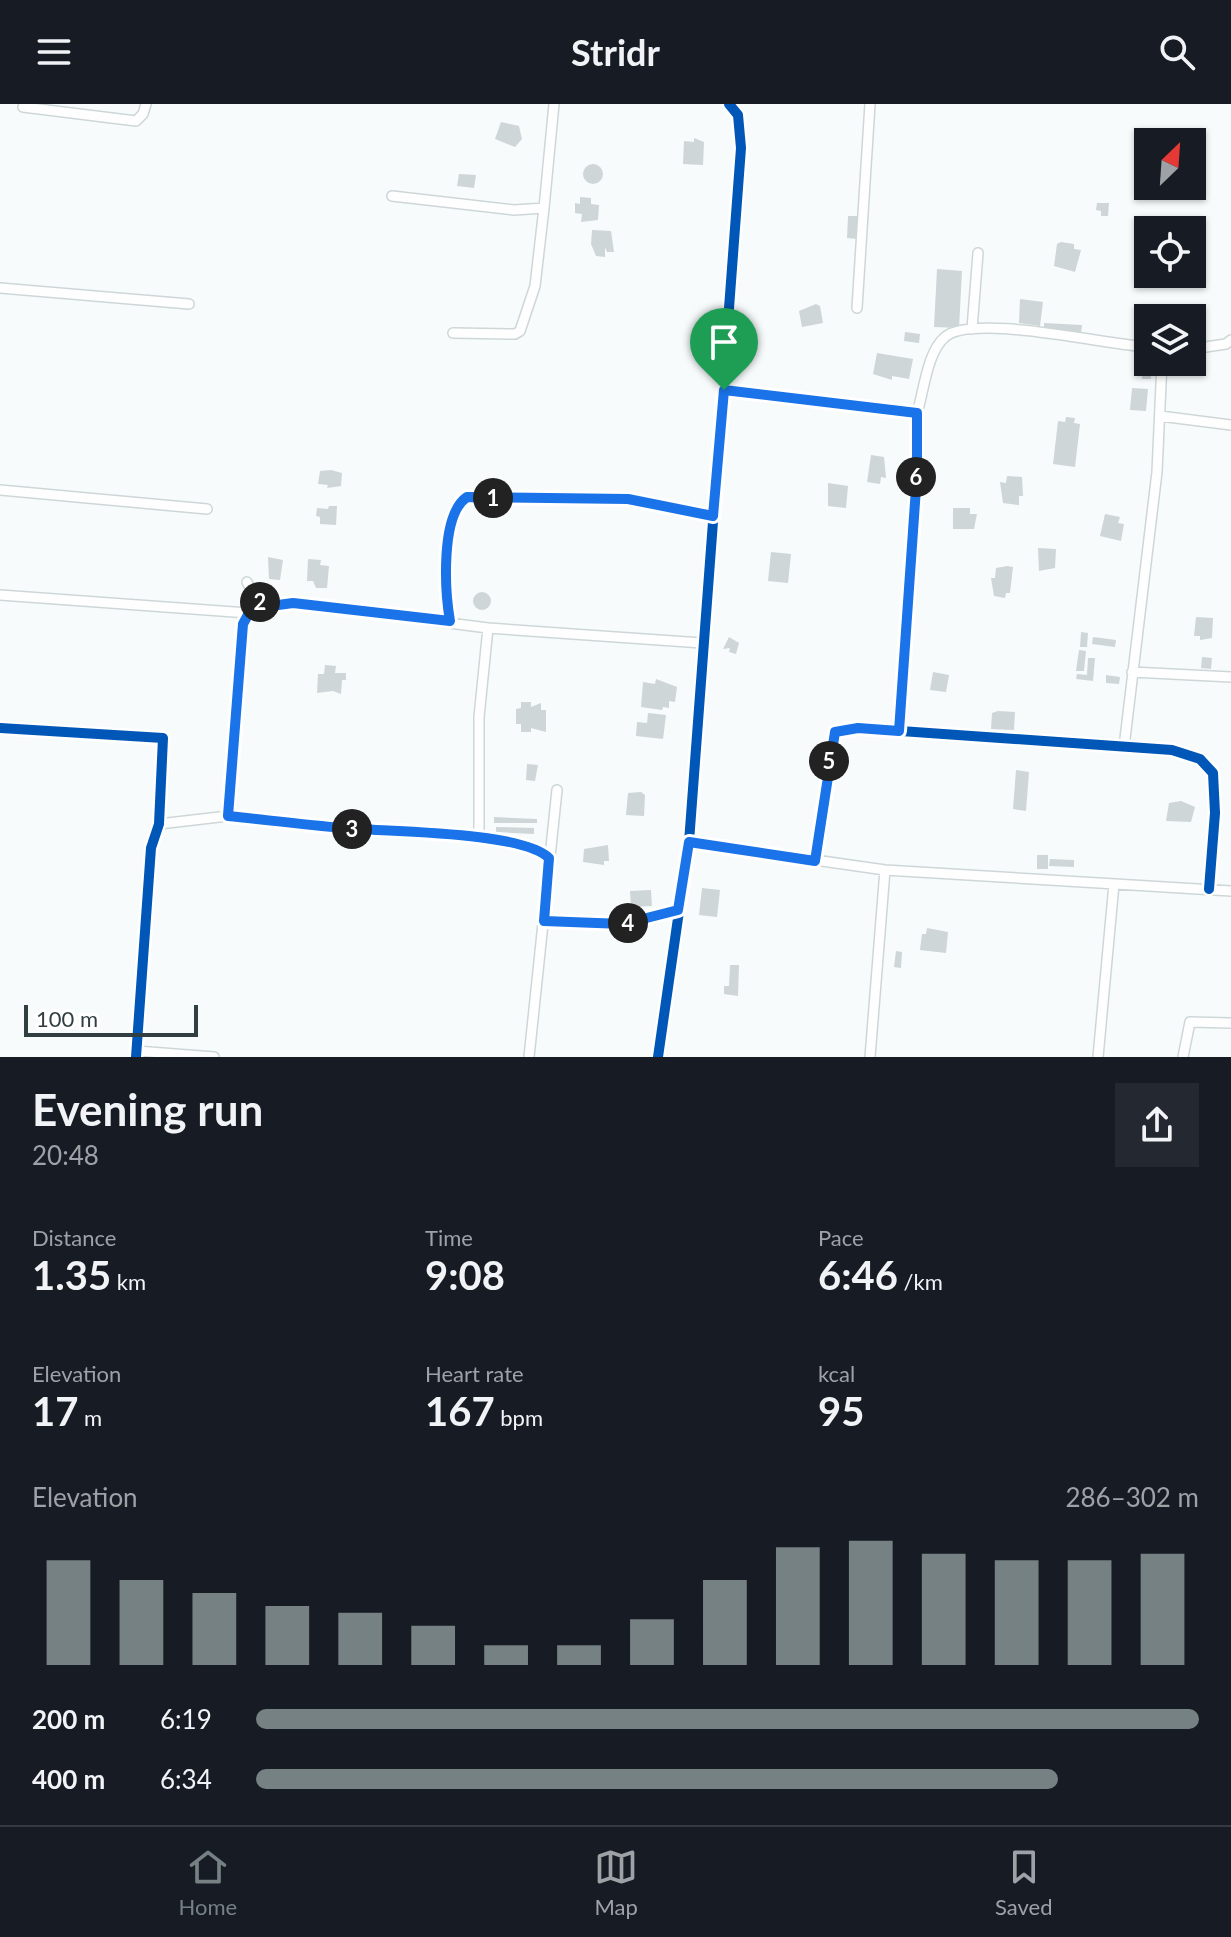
<!DOCTYPE html>
<html lang="en">
<head>
<meta charset="utf-8">
<style>
	body { margin:0; font-family:Lato,sans-serif; background:#242831; color:#f1f3f6; height:100vh; display:flex; flex-direction:column; font-size:30px; white-space:nowrap }
	* { box-sizing:border-box; margin:0 }
	p { font-size:26px; color:#9ea1a6 }
	.icon { flex:none; width:44px; height:44px; fill:none; stroke:currentColor; stroke-width:2; stroke-linecap:round; stroke-linejoin:round }
	.map { position:relative; height:953px; overflow:hidden }
	.drawer { display:flex; flex-direction:column; background:#171b24; flex:1 }
	.drawer>* { flex:none }
	.needle { width:52px; rotate:25deg }
	.buttons { position:absolute; left:1134px; top:24px; display:grid; gap:16px }
	.buttons a { display:grid; place-items:center; width:72px; height:72px; border-radius:0px; background:#171b24; box-shadow:0 2px 6px #0004; font-size:40px }
	.scale { position:absolute; left:24px; bottom:20px; width:174px; box-sizing:border-box; padding-left:8px; border:4px solid #313f43; border-top:0; font-size:22px; line-height:28px; white-space:nowrap; color:#313f43; -webkit-text-stroke:6px #fff; paint-order:stroke }
	.pin { position:absolute; display:grid; place-items:center; width:68px; height:68px; color:#fff; margin:-82px -34px; border-radius:50% 50% 50% 0; rotate:-45deg; box-shadow:0 0 8px #0007 }
	.pin .icon { rotate:45deg }
	.km { position:absolute; width:40px; height:40px; margin:-20px; border-radius:50%; background:#222; color:#fff; font-size:22px; line-height:40px; text-align:center }
	.round { display:grid; place-items:center; flex:none; width:84px; height:84px; border-radius:0px; background:#242831 }
	.headline { display:flex; align-items:center; justify-content:space-between; height:136px; padding:0 32px }
	h1 { font-size:44px; font-weight:700; line-height:60px }
	.metrics { display:grid; grid-template-columns:repeat(3,1fr); gap:12px; height:136px; padding:8px 32px }
	.metrics div { display:grid; align-content:center }
	.metrics b { font-size:40px; font-weight:700 }
	.metrics small { font-size:22px; font-weight:400 }
	.metrics p { font-size:22px }
	.chart { height:224px; padding:16px 32px }
	.chart p { display:flex; justify-content:space-between }
	.chart svg { width:100%; height:144px; margin-top:8px; stroke:#768183; stroke-width:6 }
	ul { padding:0 32px; list-style:none; font-size:26px }
	li { display:grid; grid-template-columns:128px 96px 1fr; align-items:center; height:60px }
	li i { height:20px; border-radius:10px; background:#768183 }
	header { display:flex; justify-content:space-between; align-items:center; height:104px; padding:0 32px; background:#171b24; font-size:36px; font-weight:700 }
	.tabs { display:flex; justify-content:space-around; align-items:center; height:112px; border-top:2px solid #363941; background:#171b24; font-size:22px; color:#9ea1a6 }
	.tabs a { display:grid; justify-items:center; gap:4px }
	.tabs .on { color:#768183 }
	.map>svg:first-child { display:block }
	.building { fill:#ced6d8 }
	.lines { fill:none; stroke-linecap:round; stroke-linejoin:round }
	.minor-casing { stroke:#ced7d8; stroke-width:12 }
	.minor { stroke:#fefefe; stroke-width:9 }
	.cycleway-casing { stroke:#fff; stroke-width:15 }
	.cycleway { stroke:#0057b8; stroke-width:10 }
	.route-casing { stroke:#fff; stroke-width:16 }
	.route { stroke:#1a73e8; stroke-width:10 }
</style>
</head>
<body>
<header><svg class="icon" aria-label="menu" viewBox="0 0 24 24"><path d="M4 6h16M4 12h16M4 18h16"/></svg>Stridr<svg class="icon" aria-label="search" viewBox="0 0 24 24"><circle cx="10" cy="10" r="6"/><path d="M15 15l6 6"/></svg></header>
<div class="map">
<svg width="1231" height="953" viewBox="0 0 1231 953">
	<rect width="100%" height="100%" fill="#f7fbfb"/>
	<path class="building" d="M 501,18 L 519,22 L 522,35 L 515,43 L 495,35 Z
		M 694,34 L 704,38 L 703,61 L 683,60 L 684,37 L 694,38 Z
		M583 70a10 10 0 1 1 20 0a10 10 0 1 1-20 0Z
		M 459,70 L 476,71 L 474,84 L 457,82 Z
		M 580,93 L 591,94 L 591,100 L 599,101 L 598,116 L 581,118 L 582,110 L 575,109 L 575,99 L 580,100 Z
		M 1097,99 L 1109,99 L 1108,112 L 1101,112 L 1101,107 L 1096,106 Z
		M 848,112 L 860,112 L 858,135 L 847,134 Z
		M 592,126 L 611,127 L 614,148 L 607,148 L 605,143 L 605,153 L 596,152 L 591,140 Z
		M 1061,138 L 1074,140 L 1074,145 L 1081,146 L 1075,168 L 1054,162 L 1057,140 Z
		M 937,165 L 962,167 L 959,224 L 934,223 Z
		M 1020,195 L 1043,198 L 1040,222 L 1019,219 Z
		M 816,200 L 820,202 L 823,219 L 802,223 L 799,207 Z
		M 1044,219 L 1082,221 L 1081,229 L 1044,227 Z
		M 905,228 L 920,230 L 919,239 L 904,237 Z
		M 877,249 L 913,255 L 909,275 L 892,272 L 892,276 L 873,270 Z
		M 1142,258 L 1151,258 L 1151,275 L 1142,275 Z
		M 1132,284 L 1148,285 L 1146,307 L 1130,306 Z
		M 1066,313 L 1075,314 L 1074,319 L 1080,320 L 1075,363 L 1053,360 L 1058,317 L 1065,318 Z
		M 871,351 L 884,353 L 886,374 L 881,373 L 880,380 L 867,378 Z
		M 331,366 L 342,369 L 341,382 L 327,384 L 328,381 L 318,380 L 320,367 Z
		M 1007,372 L 1022,373 L 1023,392 L 1019,392 L 1019,401 L 1003,399 L 1000,378 L 1006,379 Z
		M 828,379 L 848,382 L 846,404 L 828,402 Z
		M 329,402 L 337,402 L 336,421 L 320,420 L 320,413 L 316,412 L 317,404 L 328,405 Z
		M 953,404 L 970,404 L 970,410 L 977,410 L 974,425 L 953,425 Z
		M 1105,410 L 1120,413 L 1118,419 L 1124,420 L 1121,437 L 1100,432 Z
		M 1038,444 L 1056,445 L 1055,464 L 1039,467 Z
		M 771,448 L 791,450 L 788,479 L 768,477 Z
		M 268,453 L 283,456 L 280,476 L 269,475 Z
		M 308,455 L 321,456 L 320,461 L 329,462 L 327,484 L 316,484 L 313,477 L 307,477 Z
		M 1007,462 L 1013,463 L 1010,489 L 1006,489 L 1005,494 L 994,492 L 991,474 L 995,474 L 996,464 Z
		M473 497a9 9 0 1 1 18 0a9 9 0 1 1-18 0Z
		M 1196,513 L 1213,514 L 1212,534 L 1200,536 L 1200,532 L 1194,532 Z
		M 1081,528 L 1088,529 L 1087,543 L 1080,543 Z
		M 729,533 L 739,539 L 736,550 L 729,548 L 730,544 L 723,545 Z
		M 1093,533 L 1116,536 L 1115,543 L 1092,540 Z
		M 1079,546 L 1086,547 L 1084,567 L 1076,567 Z
		M 1202,553 L 1212,554 L 1211,565 L 1201,564 Z
		M 1088,554 L 1095,554 L 1093,577 L 1076,575 L 1077,570 L 1087,571 Z
		M 325,561 L 336,562 L 335,569 L 346,569 L 346,576 L 342,576 L 341,590 L 333,587 L 317,589 L 318,570 L 324,570 Z
		M 933,568 L 949,571 L 946,588 L 930,586 Z
		M 1106,571 L 1120,573 L 1119,580 L 1106,579 Z
		M 656,575 L 677,583 L 675,598 L 669,597 L 669,604 L 663,603 L 662,606 L 641,603 L 643,578 L 655,580 Z
		M 521,598 L 531,598 L 531,603 L 541,599 L 541,606 L 546,606 L 546,628 L 531,624 L 531,628 L 521,628 L 521,620 L 516,620 L 516,605 L 521,604 Z
		M 998,607 L 1015,608 L 1014,626 L 991,625 L 992,609 Z
		M 648,609 L 666,611 L 663,635 L 636,632 L 637,618 L 647,619 Z
		M 527,660 L 538,661 L 535,677 L 526,676 Z
		M 1016,666 L 1029,668 L 1026,707 L 1013,705 Z
		M 641,688 L 645,691 L 644,712 L 626,711 L 628,689 Z
		M 1181,697 L 1195,703 L 1191,718 L 1166,717 L 1169,699 Z
		M 494,713 L 537,715 L 537,719 L 494,719 Z
		M 496,723 L 534,724 L 534,730 L 496,728 Z
		M 608,741 L 609,757 L 604,757 L 604,761 L 583,758 L 584,745 Z
		M 1037,751 L 1048,751 L 1048,765 L 1037,765 Z
		M 1050,755 L 1074,756 L 1074,763 L 1049,762 Z
		M 702,784 L 720,786 L 717,813 L 699,811 Z
		M 651,786 L 652,802 L 631,803 L 630,787 Z
		M 927,824 L 948,828 L 946,849 L 920,846 L 922,830 L 926,830 Z
		M 896,847 L 902,848 L 901,864 L 894,863 Z
		M 730,861 L 739,861 L 738,892 L 724,890 L 724,882 L 729,882 Z"/>
	<g class="lines">
		<g class="minor-casing">
			<path id="minor" d="M 23,3 L 136,17 L 143,10 L 146,0
				M 392,92 L 514,106 L 544,104 L 554,0
				M 0,184 L 189,200
				M 857,204 L 870,0
				M 972,225 L 978,149
				M 453,229 L 515,230 L 520,227 L 535,182 L 544,104
				M 1192,245 L 1226,240 L 1231,236
				M 724,286 L 917,309 L 917,370 L 899,627
				M 917,309 C 924,287 927,248 945,233 C 972,209 1108,241 1148,243
				M 1160,312 L 1231,321
				M 0,386 L 207,405
				M 247,478 C 258,502 268,501 293,499 L 488,524 L 702,539
				M 0,491 L 248,509
				M 450,517 C 445,488 441,410 467,393 L 628,395 L 713,412
				M 1132,568 L 1231,573
				M 0,624 L 163,634 L 159,720 L 151,744 L 136,953
				M 1124,643 L 1157,368 L 1162,258
				M 228,712 L 243,520 L 256,496
				M 159,720 L 228,712 L 341,724 L 479,733 L 527,743 L 549,754
				M 479,733 L 479,613 L 488,524
				M 689,738 L 885,766 L 1231,787
				M 815,757 L 833,634 L 840,625 L 858,624 L 1172,646 L 1200,655 L 1213,669 L 1215,709 L 1209,785
				M 544,817 L 623,820 L 678,806
				M 137,947 L 214,953
				M 529,953 L 557,686
				M 658,953 L 689,738 L 741,44 L 738,11 L 729,0
				M 870,953 L 885,766
				M 1098,953 L 1114,780
				M 1183,953 L 1190,918 L 1231,919"/>
		</g>
		<use href="#minor" class="minor"/>
		<g class="cycleway-casing">
			<path id="cycleway" d="M 0,624 L 163,634 L 159,720 L 151,744 L 136,953
				M 815,757 L 833,634 L 840,625 L 858,624 L 1172,646 L 1200,655 L 1213,669 L 1215,709 L 1209,785
				M 658,953 L 689,738 L 741,44 L 738,11 L 729,0"/>
		</g>
		<use href="#cycleway" class="cycleway"/>
	</g>
	<g class="lines">
		<g class="route-casing">
			<path id="route" d="M 724,286 L 917,309 L 917,370 L 899,627 L 858,624 L 835,628 L 815,757 L 689,738 L 678,806 L 623,820 L 544,817 L 549,754 C 521,727 388,728 344,724 C 306,721 267,716 228,712 L 243,520 L 256,496 L 271,502 L 293,499 L 450,517 C 445,488 440,411 467,393 L 628,395 L 713,412 Z"/>
		</g>
		<use href="#route" class="route"/>
	</g>
</svg>
<div class="buttons">
<a><svg class="needle" viewBox="-14 -14 28 28"><path d="M0-13l5 13h-10z" fill="#e53935"/><path d="M0 13l5-13h-10z" fill="#9ea1a6"/></svg></a>
<a><svg class="icon" aria-label="locate" viewBox="0 0 24 24"><circle cx="12" cy="12" r="6"/><path d="M12 2v4M12 18v4M2 12h4M18 12h4"/></svg></a>
<a><svg class="icon" aria-label="layers" viewBox="0 0 24 24"><path d="M12 4l9 5-9 5-9-5zM3 14l9 5 9-5"/></svg></a>
</div>
<div class="scale">100 m</div>
<div class="pin" style="left:724px;top:286px;background:#1e9e55"><svg class="icon" aria-label="arrive" viewBox="0 0 24 24"><path d="M6 21V4h12l-3 4 3 4H6"/></svg></div>
<b class="km" style="left:493px;top:394px">1</b>
<b class="km" style="left:260px;top:498px">2</b>
<b class="km" style="left:352px;top:725px">3</b>
<b class="km" style="left:628px;top:819px">4</b>
<b class="km" style="left:829px;top:657px">5</b>
<b class="km" style="left:916px;top:373px">6</b>
</div>
<section class="drawer">
<div class="headline"><div><h1>Evening run</h1><p>20:48</p></div><a class="round"><svg class="icon" aria-label="share" viewBox="0 0 24 24"><path d="M12 15V3M7 8l5-5 5 5M5 13v7h14v-7"/></svg></a></div>
<div class="metrics">
<div><p>Distance</p><b>1.35<small> km</small></b></div>
<div><p>Time</p><b>9:08</b></div>
<div><p>Pace</p><b>6:46<small> /km</small></b></div>
</div>
<div class="metrics">
<div><p>Elevation</p><b>17<small> m</small></b></div>
<div><p>Heart rate</p><b>167<small> bpm</small></b></div>
<div><p>kcal</p><b>95</b></div>
</div>
<div class="chart"><p><span>Elevation</span>286–302 m</p>
<svg viewBox="0 0 160 44" preserveAspectRatio="none"><path d="M5 44V12M15 44V18M25 44V22M35 44V26M45 44V28M55 44V32M65 44V38M75 44V38M85 44V30M95 44V18M105 44V8M115 44V6M125 44V10M135 44V12M145 44V12M155 44V10"/></svg>
</div>
<ul>
<li><b>200 m</b>6:19<i style="width:100%"></i></li>
<li><b>400 m</b>6:34<i style="width:85%"></i></li>
</ul>
</section>
<nav class="tabs">
<a class="on"><svg class="icon" aria-label="home" viewBox="0 0 24 24"><path d="M3 11l9-7 9 7M6 9v11h12V9"/></svg>Home</a>
<a><svg class="icon" aria-label="map" viewBox="0 0 24 24"><path d="M3 6l6-2 6 2 6-2v14l-6 2-6-2-6 2zM9 4v14M15 6v14"/></svg>Map</a>
<a><svg class="icon" aria-label="saved" viewBox="0 0 24 24"><path d="M7 4h10v16l-5-4-5 4z"/></svg>Saved</a>
</nav>
</body>
</html>
